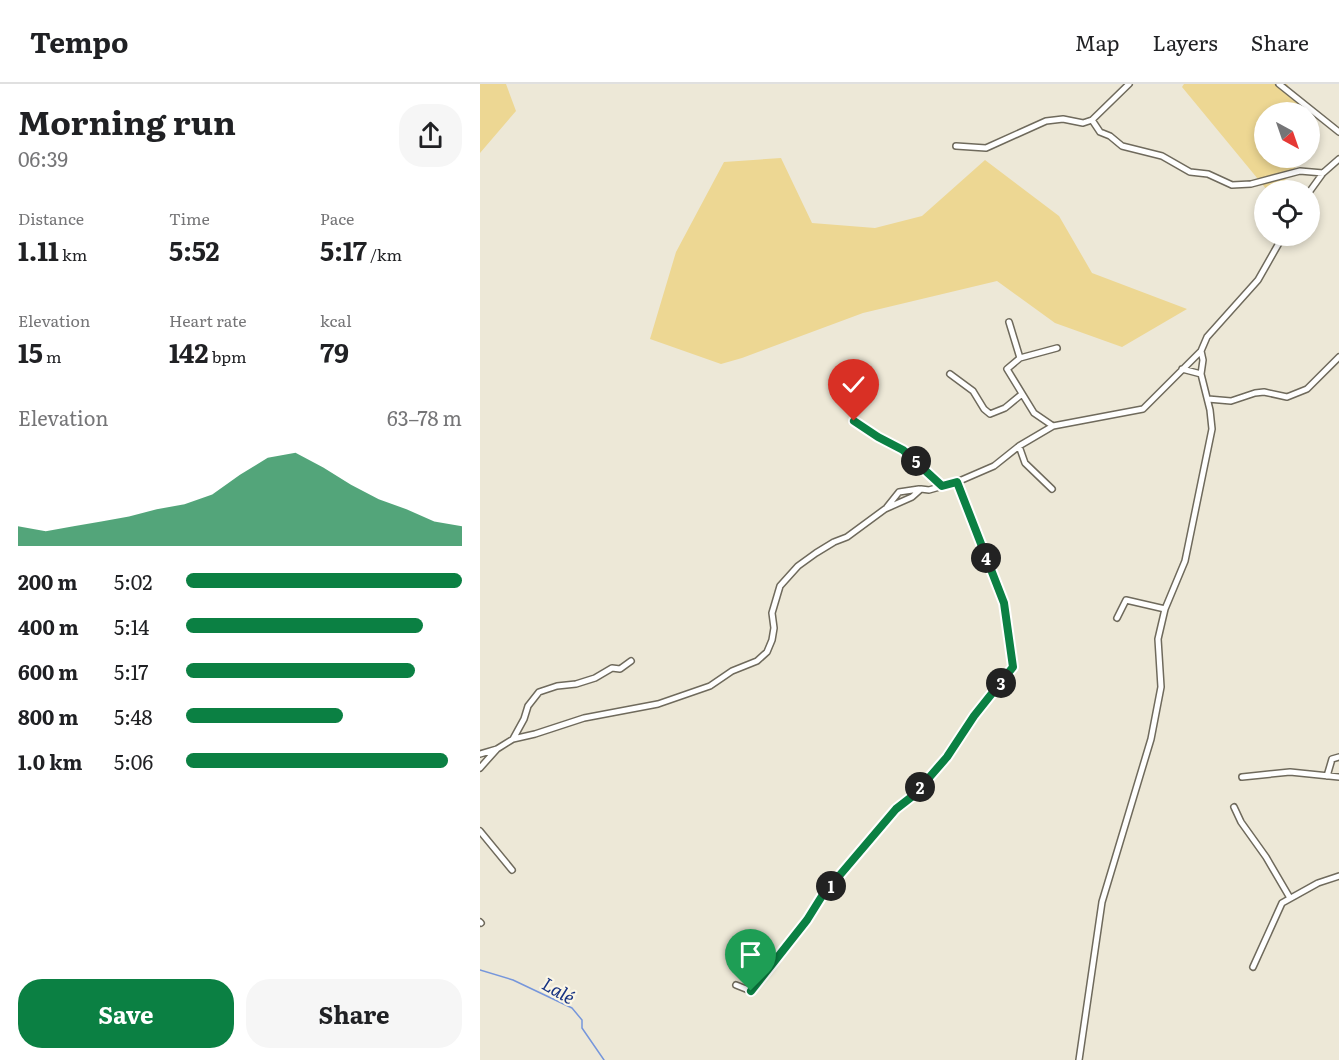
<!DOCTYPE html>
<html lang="en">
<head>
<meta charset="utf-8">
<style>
	body { margin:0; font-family:Literata,serif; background:#f6f6f6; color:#202124; height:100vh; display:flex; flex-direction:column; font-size:22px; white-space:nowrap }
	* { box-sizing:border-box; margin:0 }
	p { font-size:20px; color:#757577 }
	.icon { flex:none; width:33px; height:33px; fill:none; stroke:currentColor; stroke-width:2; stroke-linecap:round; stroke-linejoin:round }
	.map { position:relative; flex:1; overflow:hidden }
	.side { display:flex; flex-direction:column; background:#fff; width:480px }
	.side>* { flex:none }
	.needle { width:39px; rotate:140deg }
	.buttons { position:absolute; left:774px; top:18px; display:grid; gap:12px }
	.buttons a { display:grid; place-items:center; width:66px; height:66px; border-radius:50%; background:#fff; box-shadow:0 3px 9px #0003; font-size:30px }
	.pin { position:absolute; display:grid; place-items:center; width:51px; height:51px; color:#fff; margin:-62px -26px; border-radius:50% 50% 50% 0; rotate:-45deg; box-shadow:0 0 6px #0007 }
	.pin .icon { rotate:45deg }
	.km { position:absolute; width:30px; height:30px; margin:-15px; border-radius:50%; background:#222; color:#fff; font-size:16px; line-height:30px; text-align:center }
	.round { display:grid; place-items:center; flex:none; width:63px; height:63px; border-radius:24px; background:#f6f6f6 }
	.summary { display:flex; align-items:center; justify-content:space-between; height:102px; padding:0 18px }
	h1 { font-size:33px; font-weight:700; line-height:45px }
	.stats { display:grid; grid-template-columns:repeat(3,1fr); gap:9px; height:102px; padding:6px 18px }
	.stats div { display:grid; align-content:center }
	.stats b { font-size:26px; font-weight:700 }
	.stats small { font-size:16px; font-weight:400 }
	.stats p { font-size:16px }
	.chart { height:168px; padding:12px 18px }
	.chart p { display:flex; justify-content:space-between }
	.chart svg { width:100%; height:108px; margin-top:6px; fill:#0b8043; opacity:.7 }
	.cta { display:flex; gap:12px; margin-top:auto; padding:12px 18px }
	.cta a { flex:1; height:69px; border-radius:24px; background:#0b8043; color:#fff; font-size:24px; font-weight:700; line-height:69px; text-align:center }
	.cta a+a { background:#f6f6f6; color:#202124 }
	ul { padding:0 18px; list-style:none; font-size:20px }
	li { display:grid; grid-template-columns:96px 72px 1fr; align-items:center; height:45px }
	li i { height:15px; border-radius:8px; background:#0b8043 }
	header { display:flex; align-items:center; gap:36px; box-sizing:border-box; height:84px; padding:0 30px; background:#fff; border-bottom:2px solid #e0e0e0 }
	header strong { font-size:28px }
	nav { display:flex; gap:33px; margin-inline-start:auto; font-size:21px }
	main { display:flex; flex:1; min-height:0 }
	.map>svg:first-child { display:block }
	.green { fill:#edd793 }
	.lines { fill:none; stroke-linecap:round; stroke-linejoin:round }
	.stream { stroke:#7696db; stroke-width:1.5 }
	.minor-casing { stroke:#6f6a5c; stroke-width:8 }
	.minor { stroke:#fff; stroke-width:5 }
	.route-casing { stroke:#fff; stroke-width:12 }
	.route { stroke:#0b8043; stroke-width:8 }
	.labels { text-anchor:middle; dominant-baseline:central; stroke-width:4.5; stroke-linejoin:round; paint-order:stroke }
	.water-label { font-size:18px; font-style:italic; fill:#163282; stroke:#faf5e5 }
</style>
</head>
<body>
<header>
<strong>Tempo</strong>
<nav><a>Map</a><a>Layers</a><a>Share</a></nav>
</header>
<main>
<section class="side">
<div class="summary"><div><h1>Morning run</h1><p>06:39</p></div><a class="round"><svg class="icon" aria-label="share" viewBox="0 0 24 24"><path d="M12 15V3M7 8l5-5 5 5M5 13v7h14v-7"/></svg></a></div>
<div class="stats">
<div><p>Distance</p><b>1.11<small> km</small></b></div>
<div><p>Time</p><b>5:52</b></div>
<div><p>Pace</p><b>5:17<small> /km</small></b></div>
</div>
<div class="stats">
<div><p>Elevation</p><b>15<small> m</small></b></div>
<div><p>Heart rate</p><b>142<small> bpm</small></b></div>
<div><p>kcal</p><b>79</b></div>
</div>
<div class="chart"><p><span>Elevation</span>63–78 m</p>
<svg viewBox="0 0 160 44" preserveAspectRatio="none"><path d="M0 44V36L10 38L20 36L30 34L40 32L50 29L60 27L70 23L80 15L90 8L100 6L110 12L120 19L130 25L140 29L150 34L160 36V44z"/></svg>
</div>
<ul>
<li><b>200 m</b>5:02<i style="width:100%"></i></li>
<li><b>400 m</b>5:14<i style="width:86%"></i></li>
<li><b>600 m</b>5:17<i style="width:83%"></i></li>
<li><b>800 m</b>5:48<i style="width:57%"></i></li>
<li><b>1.0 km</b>5:06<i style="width:95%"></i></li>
</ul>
<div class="cta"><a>Save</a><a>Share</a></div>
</section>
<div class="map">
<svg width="859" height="976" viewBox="0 0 859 976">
	<rect width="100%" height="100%" fill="#ede8d7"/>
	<path class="green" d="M 0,0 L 26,0 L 36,27 L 0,69 Z
		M 704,0 L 807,0 L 824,28 L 784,28 L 784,74 L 823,74 L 797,106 L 787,106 L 702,3 Z
		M 301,74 L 332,139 L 395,144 L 442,132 L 505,76 L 579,132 L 612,189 L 707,225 L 642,263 L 575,239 L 517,197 L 383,229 L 262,274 L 241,280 L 170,255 L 196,168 L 244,78 Z"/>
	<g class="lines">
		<path class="stream" d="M 0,886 L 33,896 L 92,924 L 102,936 L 102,944 L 124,976"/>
		<g class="minor-casing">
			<path id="minor" d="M 799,0 L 859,48
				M 612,36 L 620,48 L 630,52 L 642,62 L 682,72 L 710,88 L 728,90 L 752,101 L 771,100 L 820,87 L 843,89
				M 476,62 L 506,64 L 566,37 L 583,35 L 603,39 L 612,36 L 649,0
				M 830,107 L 843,89 L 859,75
				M 529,238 L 540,274
				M 702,285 L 721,290
				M 470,290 L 493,307 L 504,325 L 510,330 L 525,324 L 542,310
				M 728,315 L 751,317 L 775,309 L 784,308 L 807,313 L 827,305 L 859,273
				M 374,337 L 398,353 L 423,366 L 462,402
				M 573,342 L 554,329 L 527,285 L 540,274 L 577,264
				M 539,362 L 545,379 L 572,405
				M 407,423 L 419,408 L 439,405
				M 637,534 L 646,516 L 685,525
				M 33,655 L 44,635 L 48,622 L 59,608 L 77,602 L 96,600 L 115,594 L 132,584 L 140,585 L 151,577
				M 0,670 L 17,665 L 33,655 L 55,650 L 104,634 L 178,620 L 230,602 L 252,587 L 277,577 L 287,568 L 292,556 L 294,544 L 292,529 L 300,502 L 318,482 L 336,469 L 354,458 L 367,453 L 405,425 L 432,413 L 441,405 L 449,406 L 477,398 L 514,382 L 539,362 L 573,342 L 663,325 L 721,267
				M 0,684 L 17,665
				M 847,692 L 852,675 L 859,673
				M 762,693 L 810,688 L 859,693
				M 754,723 L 761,738 L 786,773 L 810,814
				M 0,747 L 32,786
				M 0,838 L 1,839
				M 773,883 L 802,819 L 838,799 L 859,792
				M 256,901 L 271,907 L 327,836 L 342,812 L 416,725 L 434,711 L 467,673 L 494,631 L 533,583 L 523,519 L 477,398
				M 599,976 L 622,818 L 671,655 L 681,603 L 678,555 L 685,525 L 705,477 L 732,345 L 730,326 L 721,290 L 723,276 L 721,267 L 727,253 L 778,196 L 803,152"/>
		</g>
		<use href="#minor" class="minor"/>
	</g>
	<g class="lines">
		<g class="route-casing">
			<path id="route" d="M 271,907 L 327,836 L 342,812 L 416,725 L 434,711 L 467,673 L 494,632 L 533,583 L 524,519 L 477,398 L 462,402 L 423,366 L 398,353 L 374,337"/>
		</g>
		<use href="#route" class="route"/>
	</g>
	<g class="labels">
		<g class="water-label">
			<text transform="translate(79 906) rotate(30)">Lalé</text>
		</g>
	</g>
</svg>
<div class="buttons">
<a><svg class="needle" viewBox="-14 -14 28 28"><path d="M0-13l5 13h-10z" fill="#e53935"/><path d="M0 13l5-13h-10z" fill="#757577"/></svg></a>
<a><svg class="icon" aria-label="locate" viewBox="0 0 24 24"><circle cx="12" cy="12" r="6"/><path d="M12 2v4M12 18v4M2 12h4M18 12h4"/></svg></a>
</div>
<div class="pin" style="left:271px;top:907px;background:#1e9e55"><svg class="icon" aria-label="arrive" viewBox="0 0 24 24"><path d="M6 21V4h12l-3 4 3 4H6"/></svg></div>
<div class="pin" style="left:374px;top:337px;background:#d93025"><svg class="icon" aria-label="check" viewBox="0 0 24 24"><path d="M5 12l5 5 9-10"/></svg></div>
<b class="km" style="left:351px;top:802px">1</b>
<b class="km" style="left:440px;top:703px">2</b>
<b class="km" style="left:521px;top:599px">3</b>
<b class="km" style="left:506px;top:474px">4</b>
<b class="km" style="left:436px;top:377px">5</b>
</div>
</main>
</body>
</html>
